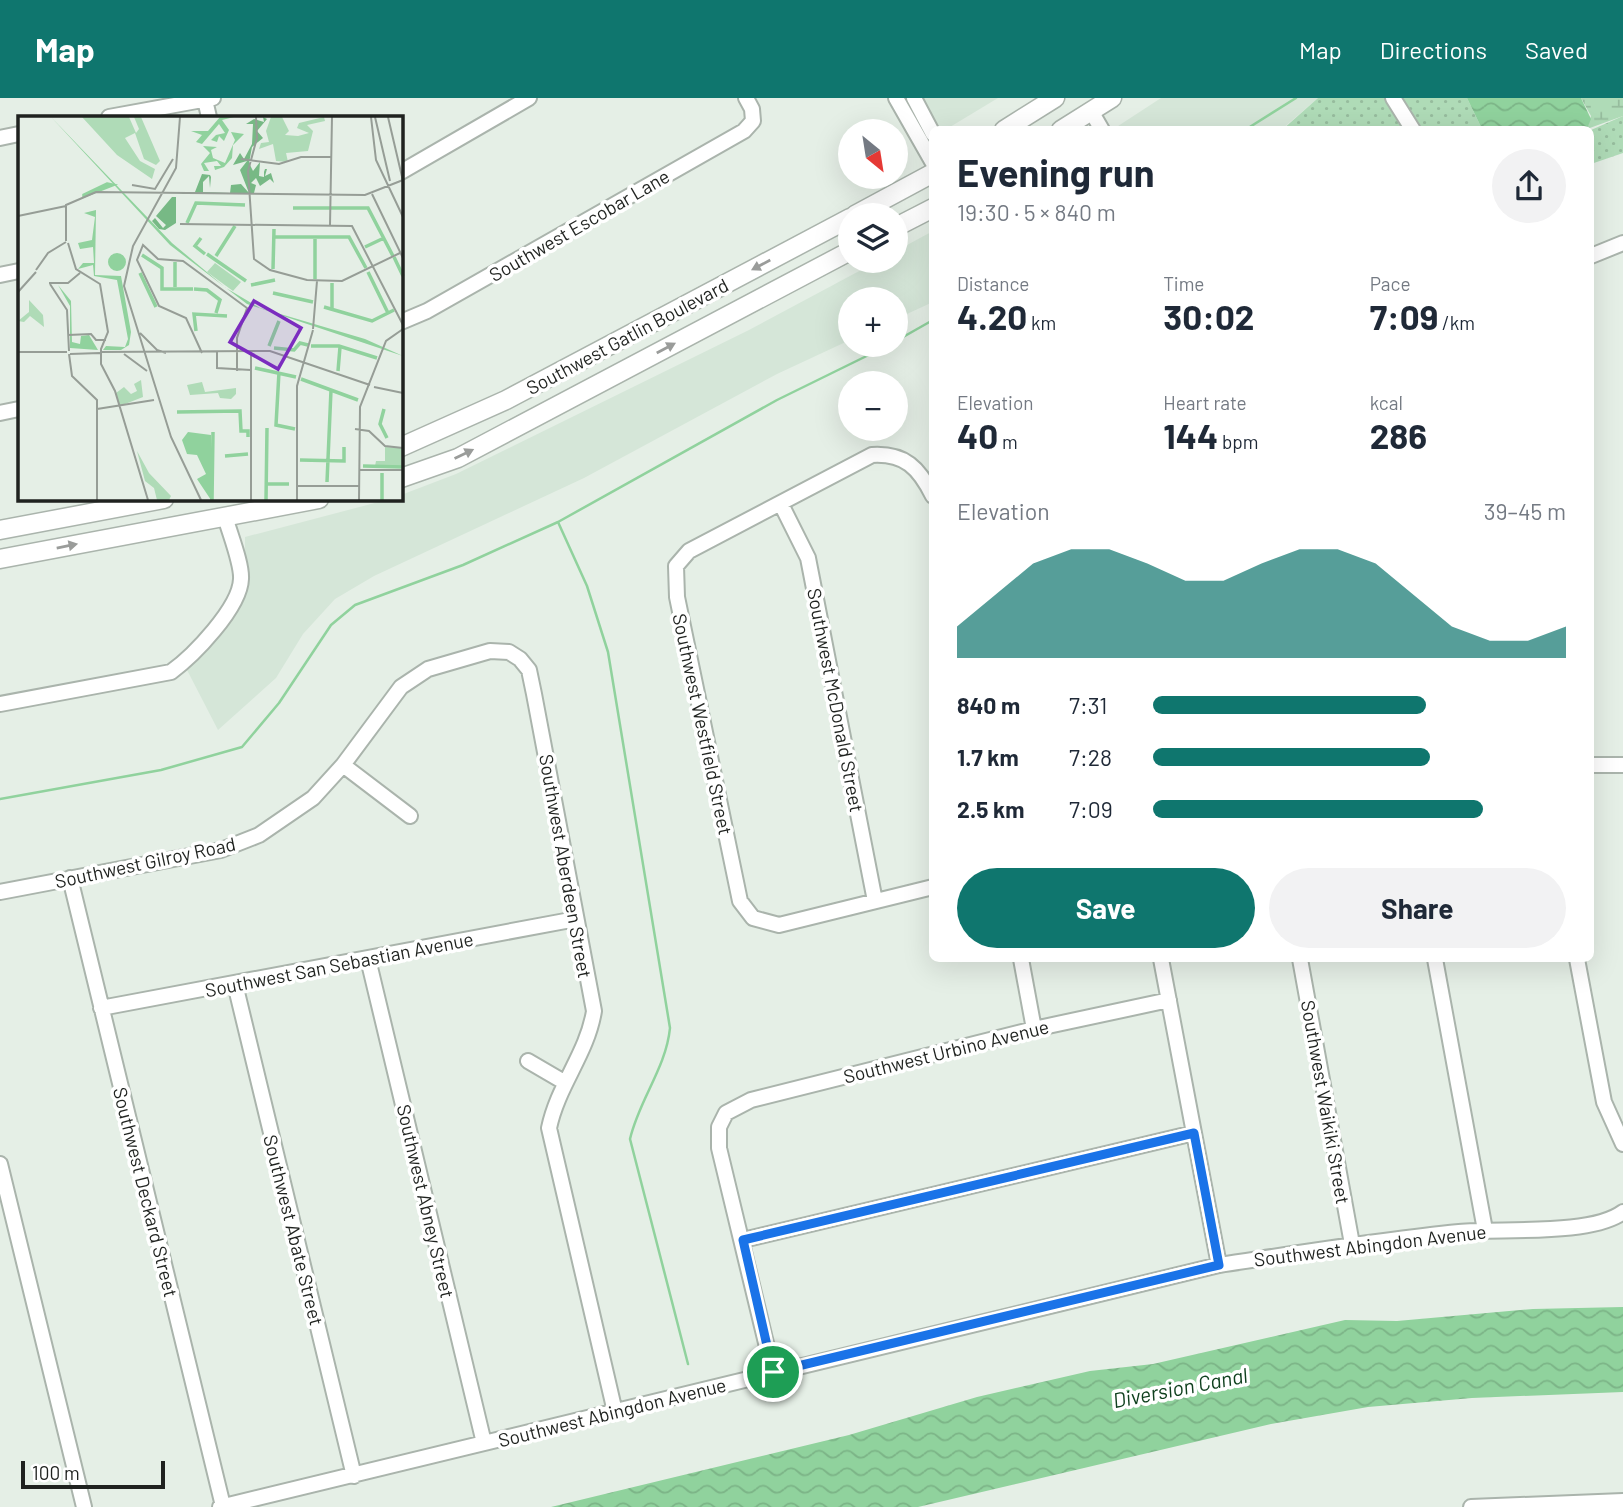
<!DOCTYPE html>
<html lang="en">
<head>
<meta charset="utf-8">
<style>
	body { margin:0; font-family:Barlow,sans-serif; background:#f2f2f3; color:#1f2937; height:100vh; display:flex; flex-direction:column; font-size:26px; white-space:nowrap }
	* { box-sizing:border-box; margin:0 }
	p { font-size:23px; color:#747a83 }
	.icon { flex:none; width:38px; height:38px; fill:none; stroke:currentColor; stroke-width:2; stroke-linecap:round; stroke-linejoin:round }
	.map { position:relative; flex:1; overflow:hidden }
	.panel { position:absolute; left:929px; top:28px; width:665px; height:836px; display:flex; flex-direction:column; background:#fff; border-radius:10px; box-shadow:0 7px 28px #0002 }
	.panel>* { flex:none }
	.needle { width:46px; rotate:150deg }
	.tools { position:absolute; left:838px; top:21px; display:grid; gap:14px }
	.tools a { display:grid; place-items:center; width:70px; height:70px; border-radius:50%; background:#fff; box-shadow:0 7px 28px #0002; font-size:35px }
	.scale { position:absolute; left:21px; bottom:18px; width:144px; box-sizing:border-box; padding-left:7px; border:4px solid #1f221f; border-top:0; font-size:19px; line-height:24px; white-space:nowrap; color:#1f221f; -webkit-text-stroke:5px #fff; paint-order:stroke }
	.pin { position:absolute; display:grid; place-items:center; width:60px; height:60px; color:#fff; margin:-30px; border:4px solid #fff; border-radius:50%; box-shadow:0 2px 7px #0007 }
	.round { display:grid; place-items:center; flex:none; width:74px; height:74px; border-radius:37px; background:#f2f2f3 }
	.head { display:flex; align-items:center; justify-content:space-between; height:119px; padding:0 28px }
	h1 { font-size:38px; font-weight:700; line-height:52px }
	.stats { display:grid; grid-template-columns:repeat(3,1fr); gap:10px; height:119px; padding:7px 28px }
	.stats div { display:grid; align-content:center }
	.stats b { font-size:35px; font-weight:700 }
	.stats small { font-size:19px; font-weight:400 }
	.stats p { font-size:19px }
	.chart { height:196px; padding:14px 28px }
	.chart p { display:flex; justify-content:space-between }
	.chart svg { width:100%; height:126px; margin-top:7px; fill:#0f766e; opacity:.7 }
	.action { display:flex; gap:14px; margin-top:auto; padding:14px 28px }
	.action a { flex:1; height:80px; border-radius:42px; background:#0f766e; color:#fff; font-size:28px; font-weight:700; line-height:80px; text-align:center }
	.action a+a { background:#f2f2f3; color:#1f2937 }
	ul { padding:0 28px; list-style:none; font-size:23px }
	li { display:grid; grid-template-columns:112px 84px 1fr; align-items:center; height:52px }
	li i { height:18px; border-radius:9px; background:#0f766e }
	header { display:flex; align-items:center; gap:42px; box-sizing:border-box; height:98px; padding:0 35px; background:#0f766e; color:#fff }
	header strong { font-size:33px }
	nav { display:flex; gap:38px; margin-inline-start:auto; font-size:24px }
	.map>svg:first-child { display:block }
	.built { fill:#d5e6d8 }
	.grass { fill:url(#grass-dots) }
	.wetland { fill:url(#wetland-marsh) }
	.water { fill:url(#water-waves) }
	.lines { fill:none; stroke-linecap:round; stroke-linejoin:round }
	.stream { stroke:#90d29d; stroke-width:2.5 }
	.minor-casing { stroke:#aab4ac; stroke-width:18 }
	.major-casing { stroke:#aab4ac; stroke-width:21 }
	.minor { stroke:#fff; stroke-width:14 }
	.major { stroke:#fff; stroke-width:18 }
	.oneway { fill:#9a9c9a }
	.route-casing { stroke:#fff; stroke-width:14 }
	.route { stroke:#1a73e8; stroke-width:9 }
	.labels { text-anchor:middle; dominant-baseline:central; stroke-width:7; stroke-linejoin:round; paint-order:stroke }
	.street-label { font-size:19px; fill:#1f221f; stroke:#fff }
	.water-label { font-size:21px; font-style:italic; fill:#0f401e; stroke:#fff }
	.inset-river { fill:none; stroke:#90d29d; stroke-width:3.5 }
	.inset-road { fill:none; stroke:#969d96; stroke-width:2 }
	.view { fill:#7b2cbf; fill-opacity:0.15; stroke:#7b2cbf; stroke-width:3.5 }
	.inset-edge { fill:none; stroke:#1f221f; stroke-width:3.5 }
</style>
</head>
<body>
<header>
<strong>Map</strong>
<nav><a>Map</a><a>Directions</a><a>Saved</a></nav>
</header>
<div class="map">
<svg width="1623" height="1409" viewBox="0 0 1623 1409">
	<defs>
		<pattern id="grass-dots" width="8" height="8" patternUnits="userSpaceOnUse" patternTransform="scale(1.75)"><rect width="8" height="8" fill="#afdbb7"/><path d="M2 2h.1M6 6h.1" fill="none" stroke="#96bc9d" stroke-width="1.8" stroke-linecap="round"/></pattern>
		<pattern id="wetland-marsh" width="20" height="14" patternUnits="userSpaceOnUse" patternTransform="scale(1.75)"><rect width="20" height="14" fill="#afdbb7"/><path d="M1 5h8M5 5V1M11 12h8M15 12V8" fill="none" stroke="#96bc9d"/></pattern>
		<pattern id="water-waves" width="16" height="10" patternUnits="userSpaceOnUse" patternTransform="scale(1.75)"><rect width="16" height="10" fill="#90d29d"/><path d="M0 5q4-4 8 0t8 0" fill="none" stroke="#7cb487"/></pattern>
	</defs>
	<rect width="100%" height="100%" fill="#e5efe6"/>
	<path class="built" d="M 919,0 L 998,0 L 945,32 L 936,31 Z
		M 1161,0 L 1318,0 L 1282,31 L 1112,32 Z
		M 933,133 L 933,204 L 896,221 L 896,201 L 850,201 L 850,242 L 777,276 L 584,380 L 374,478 L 335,501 L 303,536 L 276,580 L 218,632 L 186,570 L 238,508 L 245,463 L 245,439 L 390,401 L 401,401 L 401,397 L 456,376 L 749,232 L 878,163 L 896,163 L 896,153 Z"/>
	<path class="grass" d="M 1318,0 L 1387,0 L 1407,32 L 1282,32 Z
		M 1399,0 L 1467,0 L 1482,31 L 1418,31 Z
		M 1623,18 L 1623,55 L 1591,66 L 1591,32 Z"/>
	<path class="wetland" d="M 1581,0 L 1623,0 L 1623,18 L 1587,31 L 1591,18 Z"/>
	<path class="water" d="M 1467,0 L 1581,0 L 1591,21 L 1587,31 L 1482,31 Z
		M 1623,1209 L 1623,1294 L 1472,1300 L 1368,1309 L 1271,1326 L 918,1409 L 551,1409 L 849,1337 L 977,1299 L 1090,1273 L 1153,1266 L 1345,1222 L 1397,1223 L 1533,1211 Z"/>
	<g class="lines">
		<path class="stream" d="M 1245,32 L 1296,0
			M 896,243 L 933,222
			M 558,424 L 587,488 L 608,554 L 670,930 C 666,970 639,1002 630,1041 L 688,1266
			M 0,701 L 161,672 L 242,649 L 279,605 L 331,527 L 355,507 L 463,467 L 558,424 L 777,302 L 889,247"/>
		<g class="minor-casing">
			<path id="minor" d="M 896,0 L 933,65
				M 914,0 L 933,36
				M 1393,0 L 1413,32
				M 205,2 L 209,19
				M 1091,13 L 1102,32
				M 109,19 L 213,0
				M 0,40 L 19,36
				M 401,74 L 529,0
				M 1591,158 L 1623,145
				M 0,177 L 19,173
				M 401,224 L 427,213 L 744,33 L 753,23 L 752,11 L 746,0
				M 0,315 L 19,311
				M 933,398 C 919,370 905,355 872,357 L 689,453 L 676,468 L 677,499 L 740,803 L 753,820 L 779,827 L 933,789
				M 781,406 L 808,460 L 875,803
				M 0,606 L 171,574 C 193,558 240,510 241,481 C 242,465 229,434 225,418
				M 343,667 L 410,718
				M 1591,667 L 1623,667
				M 70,780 L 223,1408
				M 0,794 L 221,752 L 259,737 L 313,700 L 343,667 L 401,589 L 428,571 L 490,553 L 509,554 L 520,561 L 529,572 L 534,596 L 594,913 C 587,956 558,987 549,1030 L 615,1314
				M 368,861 L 484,1345
				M 1021,861 L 1034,931
				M 1161,861 L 1219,1167
				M 1300,861 L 1352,1146
				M 1435,861 L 1485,1132
				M 1577,861 L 1604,1004 L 1623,1046
				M 235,886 L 354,1378
				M 101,910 L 576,821
				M 528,963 L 564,984
				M 0,1066 L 84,1409
				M 743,1142 L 1194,1035
				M 773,1274 L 719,1050 L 719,1029 L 726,1015 L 751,1002 L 1034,931 L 1169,902
				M 220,1409 L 1219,1167 C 1299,1155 1379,1142 1459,1134 C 1501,1130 1591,1138 1623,1114
				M 1471,1409 L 1623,1403"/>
		</g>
		<g class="major-casing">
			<path id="major" d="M 1004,32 L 1055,0
				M 1061,32 L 1112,0
				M 855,117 L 933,75
				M 896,129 L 933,110
				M 401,349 L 506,302 L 850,120
				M 401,380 L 458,360 L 850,153
				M 0,432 L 164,401
				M 0,461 L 319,401"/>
		</g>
		<use href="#minor" class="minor"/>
		<use href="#major" class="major"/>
	</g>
	<defs><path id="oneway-solid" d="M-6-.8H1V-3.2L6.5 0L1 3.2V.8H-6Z" transform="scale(1.75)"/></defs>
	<g class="oneway">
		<use href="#oneway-solid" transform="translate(761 167) rotate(152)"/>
		<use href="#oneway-solid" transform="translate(666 250) rotate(-28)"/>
		<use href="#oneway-solid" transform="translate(464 356) rotate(-26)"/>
		<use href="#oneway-solid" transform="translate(67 448) rotate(-11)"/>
	</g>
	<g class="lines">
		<g class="route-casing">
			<path id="route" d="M 1194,1035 L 1219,1167 L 773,1274 L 743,1142 Z"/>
		</g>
		<use href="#route" class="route"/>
	</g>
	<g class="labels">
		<g class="street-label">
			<text transform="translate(579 127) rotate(-30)">Southwest Escobar Lane</text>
			<text transform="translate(627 238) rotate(-28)">Southwest Gatlin Boulevard</text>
			<text transform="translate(836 602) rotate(79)">Southwest McDonald Street</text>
			<text transform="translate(703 626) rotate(78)">Southwest Westfield Street</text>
			<text transform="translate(145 764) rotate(-12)">Southwest Gilroy Road</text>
			<text transform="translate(566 768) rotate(80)">Southwest Aberdeen Street</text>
			<text transform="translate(339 866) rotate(-11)">Southwest San Sebastian Avenue</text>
			<text transform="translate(946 953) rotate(-14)">Southwest Urbino Avenue</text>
			<text transform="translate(1326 1004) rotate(80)">Southwest Waikiki Street</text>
			<text transform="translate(146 1094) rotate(76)">Southwest Deckard Street</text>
			<text transform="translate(426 1103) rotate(77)">Southwest Abney Street</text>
			<text transform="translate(294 1132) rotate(76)">Southwest Abate Street</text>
			<text transform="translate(1370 1147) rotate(-7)">Southwest Abingdon Avenue</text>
			<text transform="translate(612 1314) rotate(-14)">Southwest Abingdon Avenue</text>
		</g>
		<g class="water-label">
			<text transform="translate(1180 1289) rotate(-11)">Diversion Canal</text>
		</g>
	</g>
	<g transform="translate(18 18)">
		<rect width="385" height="385" fill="#e5efe6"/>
		<path d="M 64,1 L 111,1 L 118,17 L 121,13 L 116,1 L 123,1 L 142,45 L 138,49 L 126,43 L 117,17 L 107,22 L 122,45 L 137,53 L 134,63 L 99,39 ZM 253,1 L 264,1 L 271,15 L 267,19 L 280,20 L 291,17 L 279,12 L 281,7 L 306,1 L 307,5 L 289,9 L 295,15 L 290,35 L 268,37 L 270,46 L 258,45 L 255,28 L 241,33 L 243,27 L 251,26 L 248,15 ZM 123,264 L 125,281 L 102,290 L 98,277 L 106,271 L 113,278 L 119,275 L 116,268 Z" fill="#afdbb7"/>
		<path d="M 245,1 L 249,3 L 239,15 L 245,22 L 234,31 L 231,47 L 235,55 L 242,46 L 241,60 L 246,61 L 246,56 L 247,53 L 249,53 L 247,60 L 253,57 L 256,67 L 252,63 L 242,70 L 238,62 L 233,67 L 238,69 L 236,77 L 216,78 L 165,78 L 163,77 L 177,76 L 184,58 L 192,59 L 193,61 L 192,72 L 191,60 L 185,66 L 185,76 L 212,77 L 213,69 L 223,68 L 231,77 L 222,54 L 229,45 L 215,49 L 222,37 L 226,43 L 234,28 L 235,8 L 228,8 L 236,3 L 246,6 ZM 154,81 L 158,81 L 158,107 L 147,114 L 141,113 L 134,105 L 137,102 L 145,112 L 148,109 L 138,100 Z" fill="#77b985"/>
		<path d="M 11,184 L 25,199 L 26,211 L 12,200 L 6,206 L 0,205 L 11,196 ZM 184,266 L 187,276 L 218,272 L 218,278 L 213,283 L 202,282 L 200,277 L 172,279 L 169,269 ZM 119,335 L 131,357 L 153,380 L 151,384 L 139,384 L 136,372 L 127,365 Z" fill="#afdbb7"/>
		<path d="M 197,147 L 223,166 L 215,175 L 189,156 ZM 367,331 L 385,332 L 385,350 L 357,350 L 358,345 L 367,345 Z" fill="#afdbb7"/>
		<path d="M 33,1 L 154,127 L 208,172 L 242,192 L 347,223 L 385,240 L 229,188 L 152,129 ZM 202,1 L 216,1 L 204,4 L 211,14 L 206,25 L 201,20 L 199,26 L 193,24 L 198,19 L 207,17 L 201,8 L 184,28 L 178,26 L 184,19 L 173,15 L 190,15 ZM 213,16 L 226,18 L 215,29 L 214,42 L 206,51 L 197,54 L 196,50 L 203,50 L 199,45 L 186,47 L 191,55 L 186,55 L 183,48 L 192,37 L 185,30 L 199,31 L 193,34 L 195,42 L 207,47 L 217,24 ZM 78,94 L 77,159 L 103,160 L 113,216 L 111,229 L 103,234 L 85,234 L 88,230 L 107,231 L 110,223 L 99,164 L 76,160 L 75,149 L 60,153 L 65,147 L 76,147 L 75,131 L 62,133 L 60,127 L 74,124 L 77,101 L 66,97 ZM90 146a9 9 0 1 1 18 0a9 9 0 1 1-18 0ZM 40,169 L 53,185 L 54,226 L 62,228 L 63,220 L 71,219 L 80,234 L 52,232 L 52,190 ZM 170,316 L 193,319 L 193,384 L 179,363 L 188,358 L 179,339 L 169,338 L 164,324 Z" fill="#90d29d"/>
		<path class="inset-river" d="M 89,68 L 94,69 L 66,80 L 66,79 ZM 275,92 L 350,92 L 375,140M 169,107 L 178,87 L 227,89M 256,121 L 331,121 L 348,152M 183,122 L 177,130 L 187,138M 347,131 L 366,122M 189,138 L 228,165M 124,139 L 144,152 L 144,173 L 175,173M 198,140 L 217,110M 376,141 L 385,160M 255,153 L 256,113M 350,156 L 370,197M 122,157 L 138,191M 297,163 L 297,123M 233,169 L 257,164M 157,171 L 157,146M 176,173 L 189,174 L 202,184 L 198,197M 255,177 L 295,186M 306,191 L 354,205 L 376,194M 314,192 L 314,167M 178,215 L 176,198 L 209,200M 251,230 L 261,205M 293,230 L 321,230 L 359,242M 256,232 L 276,234 L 282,227 L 290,229M 237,252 L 278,261M 320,255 L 322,231M 261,256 L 258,309 L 277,313M 283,263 L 340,284M 366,293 L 362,308 L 369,322M 159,296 L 222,295 L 223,315 L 230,315 L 230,321M 207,340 L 230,338M 282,344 L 326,345 L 326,331M 345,350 L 385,351M 309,366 L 313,274M 248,368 L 271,368M 194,384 L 195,316M 248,384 L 249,312M 364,384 L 364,357"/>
		<path class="inset-road" d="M 162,1 L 158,52 L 115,130 L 106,170 L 153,321 L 183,384M 238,1 L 239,22 L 230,55 L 236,143 L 252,154 L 289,164 L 324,165 L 382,137M 353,1 L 358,44 L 385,101M 357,1 L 372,65M 370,1 L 385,65M 223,43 L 261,48 L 283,41 L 314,41M 114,69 L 137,73 L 155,43M 354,78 L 385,142M 0,100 L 48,90M 162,108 L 334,110 L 385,209M 312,109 L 314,1M 48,125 L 48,89 L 78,76 L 347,79 L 385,64M 50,127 L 58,153 L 82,168 L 90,216 L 83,233 L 83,248 L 97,275 L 130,384M 18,154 L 30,137 L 48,126M 31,167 L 50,167 L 62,157M 32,168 L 49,194 L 51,235M 0,176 L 18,156M 295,213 L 299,165M 122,217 L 139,234 L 148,237M 50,219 L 73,218 L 78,224 L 88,224M 0,236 L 49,236M 82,236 L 252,235 L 352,269M 199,236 L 199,252 L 233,254M 184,237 L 168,202 L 141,190 L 119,144 L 125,129 L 140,143 L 165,145 L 229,192 L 219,222 L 219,255M 51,238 L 54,260 L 79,284 L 79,384M 52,238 L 82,237M 106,238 L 129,255M 356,271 L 385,277M 79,293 L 136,284M 337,313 L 351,315 L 367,330 L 385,332M 341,354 L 385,354M 279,370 L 342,370M 233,384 L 233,234M 279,384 L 279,270 L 295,214M 341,384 L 342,291 L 368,225 L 385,213"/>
		<path class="view" d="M 236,185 L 283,212 L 260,253 L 212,226 Z"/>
		<rect width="385" height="385" class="inset-edge"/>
	</g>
</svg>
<div class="tools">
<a><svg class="needle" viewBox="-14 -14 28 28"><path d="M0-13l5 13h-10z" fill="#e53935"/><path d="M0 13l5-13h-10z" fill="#747a83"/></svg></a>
<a><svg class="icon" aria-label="layers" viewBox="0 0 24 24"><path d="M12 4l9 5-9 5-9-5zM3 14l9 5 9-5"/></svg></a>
<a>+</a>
<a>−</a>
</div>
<div class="scale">100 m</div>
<div class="pin" style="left:773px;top:1274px;background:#1e9e55"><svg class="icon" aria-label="arrive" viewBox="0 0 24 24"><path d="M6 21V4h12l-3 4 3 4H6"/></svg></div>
<section class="panel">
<div class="head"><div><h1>Evening run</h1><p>19:30 · 5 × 840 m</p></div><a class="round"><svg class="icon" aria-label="share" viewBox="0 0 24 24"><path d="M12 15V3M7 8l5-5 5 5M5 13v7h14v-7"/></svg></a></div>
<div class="stats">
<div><p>Distance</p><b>4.20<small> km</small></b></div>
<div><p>Time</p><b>30:02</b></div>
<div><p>Pace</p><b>7:09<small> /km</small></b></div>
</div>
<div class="stats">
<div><p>Elevation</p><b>40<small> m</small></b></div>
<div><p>Heart rate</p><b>144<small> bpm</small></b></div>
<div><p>kcal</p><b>286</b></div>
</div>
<div class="chart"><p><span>Elevation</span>39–45 m</p>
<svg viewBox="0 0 160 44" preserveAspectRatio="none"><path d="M0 44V33L10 22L20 11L30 6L40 6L50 11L60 17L70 17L80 11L90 6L100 6L110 11L120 22L130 33L140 38L150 38L160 33V44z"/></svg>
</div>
<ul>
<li><b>840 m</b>7:31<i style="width:66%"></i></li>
<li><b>1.7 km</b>7:28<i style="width:67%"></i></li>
<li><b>2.5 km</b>7:09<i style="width:80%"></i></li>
</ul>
<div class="action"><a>Save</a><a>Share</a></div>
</section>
</div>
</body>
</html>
